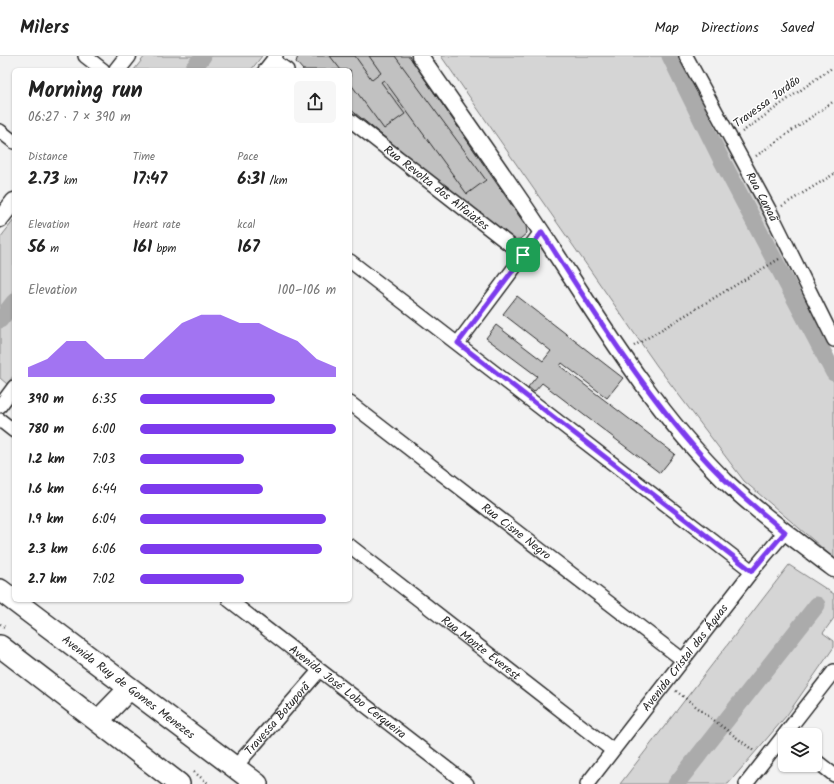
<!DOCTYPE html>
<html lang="en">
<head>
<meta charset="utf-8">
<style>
	body { margin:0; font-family:Kalam,sans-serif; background:#f6f6f6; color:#222; height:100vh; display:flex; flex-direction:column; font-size:15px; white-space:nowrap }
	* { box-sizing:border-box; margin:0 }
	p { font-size:13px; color:#767676 }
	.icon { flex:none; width:22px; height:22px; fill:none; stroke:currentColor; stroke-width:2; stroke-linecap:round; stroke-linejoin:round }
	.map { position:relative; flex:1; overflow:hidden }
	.sheet { position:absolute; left:12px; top:12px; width:340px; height:534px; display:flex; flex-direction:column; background:#fff; border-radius:6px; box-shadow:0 1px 3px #0004 }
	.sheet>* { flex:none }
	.controls { position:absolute; left:778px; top:672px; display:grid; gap:8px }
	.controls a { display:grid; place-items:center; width:44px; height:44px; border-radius:6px; background:#fff; box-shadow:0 1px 3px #0004; font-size:20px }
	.pin { position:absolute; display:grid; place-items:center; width:34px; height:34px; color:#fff; margin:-17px; border-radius:8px; box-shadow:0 2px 6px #0006 }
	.round { display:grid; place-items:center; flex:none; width:42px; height:42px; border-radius:6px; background:#f6f6f6 }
	.overview { display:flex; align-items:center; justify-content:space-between; height:68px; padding:0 16px }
	h1 { font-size:22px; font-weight:700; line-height:30px }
	.metrics { display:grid; grid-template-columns:repeat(3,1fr); gap:6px; height:68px; padding:4px 16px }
	.metrics div { display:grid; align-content:center }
	.metrics b { font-size:17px; font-weight:700 }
	.metrics small { font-size:11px; font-weight:400 }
	.metrics p { font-size:11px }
	.chart { height:112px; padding:8px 16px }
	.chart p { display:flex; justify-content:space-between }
	.chart svg { width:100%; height:72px; margin-top:4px; fill:#7c3aed; opacity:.7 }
	ul { padding:0 16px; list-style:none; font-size:13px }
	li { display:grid; grid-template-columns:64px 48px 1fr; align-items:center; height:30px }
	li i { height:10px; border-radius:5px; background:#7c3aed }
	header { display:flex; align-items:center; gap:24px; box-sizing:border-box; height:56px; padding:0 20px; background:#fff; border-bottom:1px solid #e0e0e0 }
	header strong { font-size:19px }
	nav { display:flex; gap:22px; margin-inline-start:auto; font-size:14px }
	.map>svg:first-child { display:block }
	.green { fill:#d5d5d5; stroke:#808080 }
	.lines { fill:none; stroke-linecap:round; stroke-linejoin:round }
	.canal { stroke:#ababab; stroke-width:17 }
	.building { fill:#c1c1c1; stroke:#2b2b2b }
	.minor-casing { stroke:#2b2b2b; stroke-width:16 }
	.tertiary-casing { stroke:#2b2b2b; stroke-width:19 }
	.primary-casing { stroke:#2b2b2b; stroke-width:24 }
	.path { stroke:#2b2b2b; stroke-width:2.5; stroke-dasharray:1 3; stroke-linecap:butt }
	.minor { stroke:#fff; stroke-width:13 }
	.tertiary { stroke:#fff; stroke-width:16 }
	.primary { stroke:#fff; stroke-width:21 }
	.route-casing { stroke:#fff; stroke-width:8 }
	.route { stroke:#7c3aed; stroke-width:5 }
	.labels { text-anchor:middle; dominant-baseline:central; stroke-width:3; stroke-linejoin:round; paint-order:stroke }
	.street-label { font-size:12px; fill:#2b2b2b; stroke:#fff }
</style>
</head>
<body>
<header>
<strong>Milers</strong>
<nav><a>Map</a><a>Directions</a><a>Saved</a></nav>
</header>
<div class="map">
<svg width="834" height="728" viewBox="0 0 834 728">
	<rect width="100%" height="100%" fill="#f2f2f2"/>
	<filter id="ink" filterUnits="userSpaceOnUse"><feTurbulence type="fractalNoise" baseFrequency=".025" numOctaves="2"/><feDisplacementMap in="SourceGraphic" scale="8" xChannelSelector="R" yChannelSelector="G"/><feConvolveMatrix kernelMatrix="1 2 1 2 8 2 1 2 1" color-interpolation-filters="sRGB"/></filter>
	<g filter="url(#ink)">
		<path class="green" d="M 145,0 L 262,0 L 251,14 L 134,14 Z
			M 441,0 L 679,0 L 764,156 L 834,303 L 834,502 L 744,425 L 657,310 Z
			M 14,164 L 14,319 L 7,328 L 0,322 L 0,182 Z
			M 789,509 L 834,538 L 834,562 L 823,577 L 834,585 L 834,591 L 787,659 L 728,728 L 620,728 Z"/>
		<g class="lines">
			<path class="canal" d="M 670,0 L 720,101 L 834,317
				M 192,14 L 203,0
				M 0,264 L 14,246
				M 676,728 L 817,549"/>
		</g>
		<path class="building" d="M 298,0 L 409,0 L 526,170 L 527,177 L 520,183 L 514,184 L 508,182 L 350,53 L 350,14 L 303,14 L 296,6 Z
			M 330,0 L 355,0 L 372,24 L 381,17 L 369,0 L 395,0 L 486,124 L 467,138 L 384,24 L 381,26 L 405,58 L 384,73 L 350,27 L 350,14 L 341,14 Z
			M 517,240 L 623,322 L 607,342 L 562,307 L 560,310 L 675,398 L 660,417 L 542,327 L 534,336 L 528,331 L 537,320 L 486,282 L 496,269 L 543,305 L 551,295 L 503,258 Z"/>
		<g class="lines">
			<g class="minor-casing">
				<g id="minor">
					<path d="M 85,0 L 103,14"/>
					<path id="s1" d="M 686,0 L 771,157 L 834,284"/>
					<path d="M 273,4 L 287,14"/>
					<path d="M 265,14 L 276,0"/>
					<path id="s2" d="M 350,64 L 523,199"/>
					<path d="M 0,75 L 14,86"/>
					<path d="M 350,205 L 752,515"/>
					<path d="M 458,287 L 541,176"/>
					<path id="s3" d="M 350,347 L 683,604"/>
					<path d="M 0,350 L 14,331"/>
					<path d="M 0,364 L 14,375"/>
					<path id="s4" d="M 350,490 L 612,694"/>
					<path id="s5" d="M 229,544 L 467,728"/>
					<path d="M 815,704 L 834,719"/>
					<path id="s6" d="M 235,711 L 319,615"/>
					<path id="s7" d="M 587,728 L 752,515 L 785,476"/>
					<path d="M 746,728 L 834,615"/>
				</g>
			</g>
			<g class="tertiary-casing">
				<path id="tertiary" d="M 420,0 C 464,64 510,127 552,192 C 605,273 656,357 725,425 C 759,457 797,485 834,513
					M 117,14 L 128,0
					M 0,163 L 14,145"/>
			</g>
			<g class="primary-casing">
				<g id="primary">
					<path id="s8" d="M 0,534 L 257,728"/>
					<path d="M 0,590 L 179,728"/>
					<path d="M 98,665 L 129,633"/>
				</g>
			</g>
			<path class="path" d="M 742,76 L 833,11
				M 756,100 L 834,45
				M 782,150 L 834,118
				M 634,290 L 779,203
				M 0,568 L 6,572
				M 676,635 L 754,695
				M 194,716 L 209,728"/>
			<use href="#minor" class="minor"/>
			<use href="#tertiary" class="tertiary"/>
			<use href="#primary" class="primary"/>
		</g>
	</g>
	<g class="lines" filter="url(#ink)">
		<g class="route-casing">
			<path id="route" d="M 542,176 C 592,253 641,332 702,400 C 727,428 756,452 785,476 L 752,515 L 458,287 Z"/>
		</g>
		<use href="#route" class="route"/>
	</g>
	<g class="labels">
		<g class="street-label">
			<text transform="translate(767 46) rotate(-36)">Travessa Jordão</text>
			<text stroke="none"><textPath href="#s2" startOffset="110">Rua Revolta dos Alfaiates</textPath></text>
			<text stroke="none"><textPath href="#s1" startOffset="160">Rua Canaã</textPath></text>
			<text stroke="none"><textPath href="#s3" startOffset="210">Rua Cisne Negro</textPath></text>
			<text stroke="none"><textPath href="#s4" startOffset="166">Rua Monte Everest</textPath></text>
			<text stroke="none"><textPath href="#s7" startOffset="160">Avenida Cristal das Águas</textPath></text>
			<text stroke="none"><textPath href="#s8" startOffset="161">Avenida Ruy de Gomes Menezes</textPath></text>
			<text stroke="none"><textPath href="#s5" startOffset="150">Avenida José Lobo Cerqueira</textPath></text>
			<text stroke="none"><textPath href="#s6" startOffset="64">Travessa Botuporã</textPath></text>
		</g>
	</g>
</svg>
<div class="controls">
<a><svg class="icon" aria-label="layers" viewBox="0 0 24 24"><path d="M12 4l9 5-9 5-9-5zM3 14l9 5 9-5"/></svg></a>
</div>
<div class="pin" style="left:523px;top:199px;background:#1e9e55"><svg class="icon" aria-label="arrive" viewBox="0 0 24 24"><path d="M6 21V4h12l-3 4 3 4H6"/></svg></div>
<section class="sheet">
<div class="overview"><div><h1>Morning run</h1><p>06:27 · 7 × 390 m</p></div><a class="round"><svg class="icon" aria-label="share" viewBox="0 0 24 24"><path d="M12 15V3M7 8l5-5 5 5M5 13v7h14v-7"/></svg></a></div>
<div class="metrics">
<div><p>Distance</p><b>2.73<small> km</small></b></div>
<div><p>Time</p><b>17:47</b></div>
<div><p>Pace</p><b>6:31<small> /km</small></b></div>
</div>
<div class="metrics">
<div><p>Elevation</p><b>56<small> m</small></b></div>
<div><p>Heart rate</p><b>161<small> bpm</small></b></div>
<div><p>kcal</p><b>167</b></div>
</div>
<div class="chart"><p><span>Elevation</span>100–106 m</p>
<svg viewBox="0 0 160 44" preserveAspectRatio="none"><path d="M0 44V38L10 33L20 22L30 22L40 33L50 33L60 33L70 22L80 11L90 6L100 6L110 11L120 11L130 17L140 22L150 33L160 38V44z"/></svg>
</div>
<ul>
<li><b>390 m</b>6:35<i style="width:69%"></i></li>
<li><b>780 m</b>6:00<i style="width:100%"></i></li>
<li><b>1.2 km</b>7:03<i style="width:53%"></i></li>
<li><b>1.6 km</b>6:44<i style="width:63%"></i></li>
<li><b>1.9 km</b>6:04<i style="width:95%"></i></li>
<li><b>2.3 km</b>6:06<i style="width:93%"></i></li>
<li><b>2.7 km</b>7:02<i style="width:53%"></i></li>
</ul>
</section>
</div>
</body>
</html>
